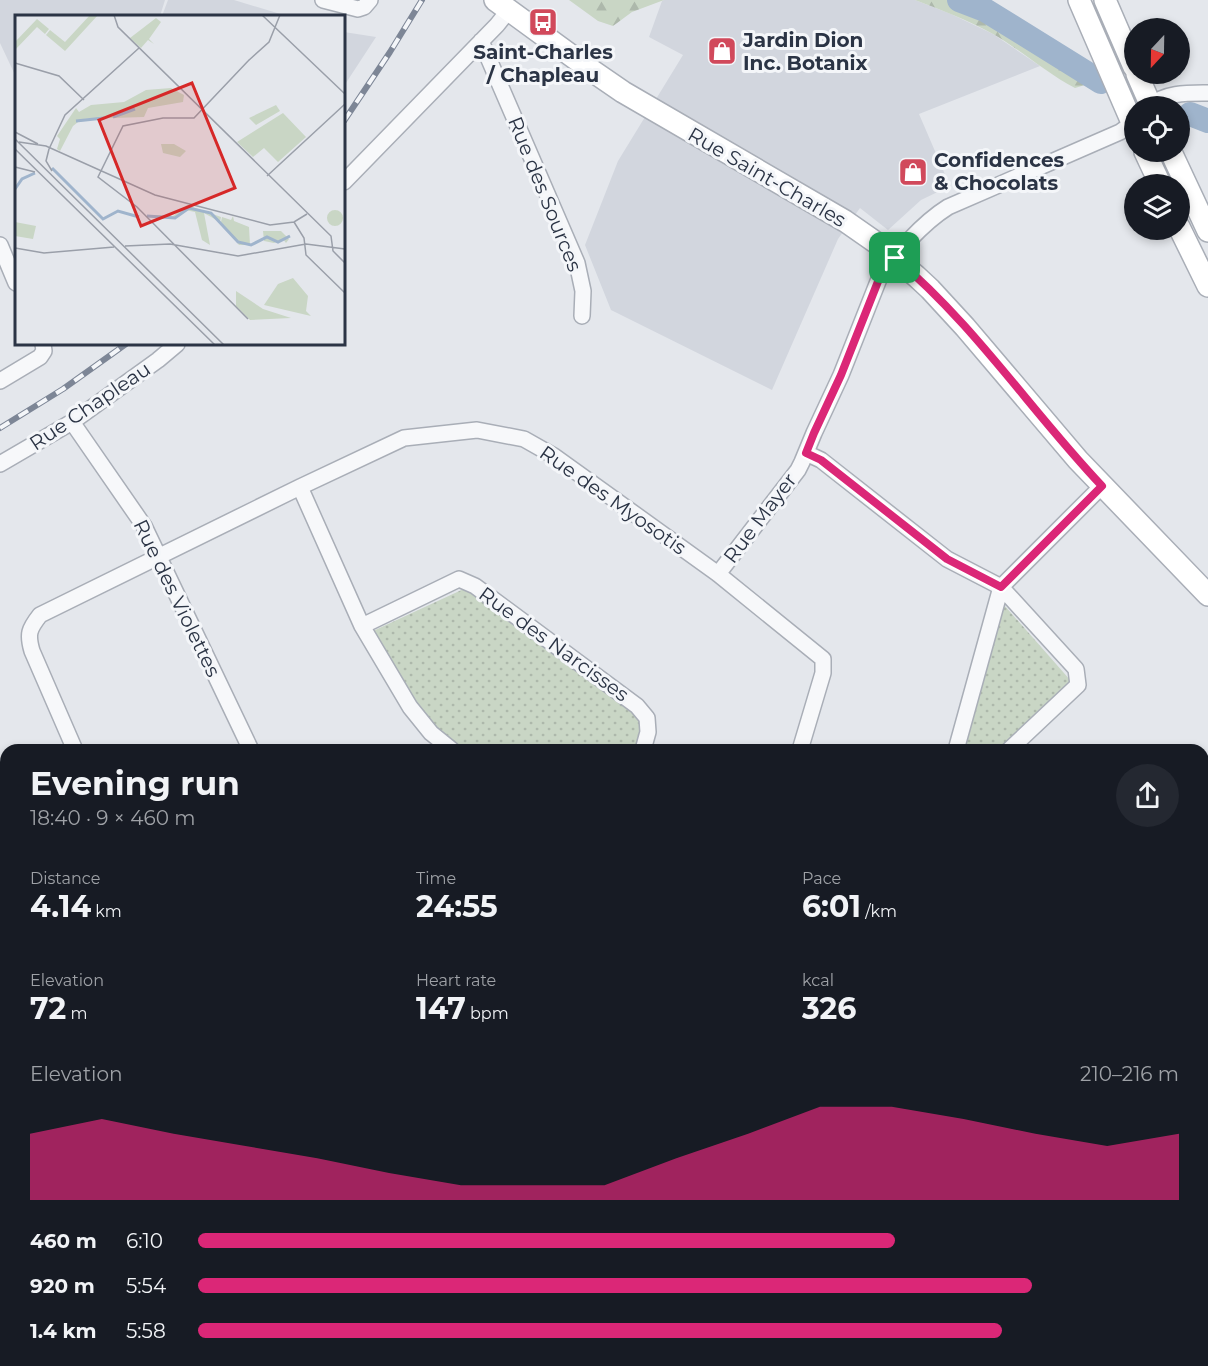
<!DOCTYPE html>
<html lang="en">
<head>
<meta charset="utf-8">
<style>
	body { margin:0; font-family:Montserrat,sans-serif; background:#242831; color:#f1f3f6; height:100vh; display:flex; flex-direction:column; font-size:22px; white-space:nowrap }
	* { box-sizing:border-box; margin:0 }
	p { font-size:20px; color:#9ea1a6 }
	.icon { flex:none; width:33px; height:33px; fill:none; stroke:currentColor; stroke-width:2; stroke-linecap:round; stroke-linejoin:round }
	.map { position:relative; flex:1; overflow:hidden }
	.panel { position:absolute; left:0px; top:744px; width:1209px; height:622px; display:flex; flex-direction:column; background:#171b24; border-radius:18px 18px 0 0; box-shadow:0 3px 9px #0003 }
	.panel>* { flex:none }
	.needle { width:39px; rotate:202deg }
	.tools { position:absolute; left:1124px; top:18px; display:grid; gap:12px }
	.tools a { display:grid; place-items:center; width:66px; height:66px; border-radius:50%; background:#171b24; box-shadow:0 3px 9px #0003; font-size:30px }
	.pin { position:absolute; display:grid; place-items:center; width:51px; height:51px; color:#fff; margin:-26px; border-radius:12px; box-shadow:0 3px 9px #0006 }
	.round { display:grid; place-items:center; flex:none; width:63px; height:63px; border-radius:32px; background:#242831 }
	.summary { display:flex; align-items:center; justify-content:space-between; height:102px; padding:0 30px }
	h1 { font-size:33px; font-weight:700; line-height:45px }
	.metrics { display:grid; grid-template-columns:repeat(3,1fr); gap:9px; height:102px; padding:6px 30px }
	.metrics div { display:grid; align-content:center }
	.metrics b { font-size:30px; font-weight:700 }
	.metrics small { font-size:16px; font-weight:400 }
	.metrics p { font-size:16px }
	.chart { height:168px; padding:12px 30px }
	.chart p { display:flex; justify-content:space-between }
	.chart svg { width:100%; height:108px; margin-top:6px; fill:#db2777; opacity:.7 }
	ul { padding:0 30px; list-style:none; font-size:20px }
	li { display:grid; grid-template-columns:96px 72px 1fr; align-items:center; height:45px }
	li i { height:15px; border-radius:8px; background:#db2777 }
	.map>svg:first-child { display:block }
	.built { fill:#d2d6de }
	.grass { fill:#c9d6c5 }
	.forest { fill:url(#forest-firs) }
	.park { fill:url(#park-dots) }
	.water { fill:url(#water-ripples) }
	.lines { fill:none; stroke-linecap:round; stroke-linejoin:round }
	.river { stroke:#9fb4cc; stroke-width:24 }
	.street-casing { stroke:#a9aeb7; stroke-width:18 }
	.secondary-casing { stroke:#a9aeb7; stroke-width:24 }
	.street { stroke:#f7f8fa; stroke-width:15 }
	.secondary { stroke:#fff; stroke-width:21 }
	.rail-casing { stroke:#7d8696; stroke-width:6 }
	.rail { stroke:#f4f6f9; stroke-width:4; stroke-dasharray:11; stroke-linecap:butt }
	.route-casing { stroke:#fff; stroke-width:12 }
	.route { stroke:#db2777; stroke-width:8 }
	.labels { text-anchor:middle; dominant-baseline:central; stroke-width:6; stroke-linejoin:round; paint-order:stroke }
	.poi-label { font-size:20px; font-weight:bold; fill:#2b3445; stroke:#f4f6f9; text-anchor:start }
	.street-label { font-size:20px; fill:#2b3445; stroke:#f4f6f9 }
	.inset-river { fill:none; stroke:#9fb4cc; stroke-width:3 }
	.inset-road { fill:none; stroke:#9a9fa9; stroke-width:1.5 }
	.view { fill:#d62828; fill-opacity:0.15; stroke:#d62828; stroke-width:3 }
	.inset-edge { fill:none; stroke:#2b3445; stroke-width:3 }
</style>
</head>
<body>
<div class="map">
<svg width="1208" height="1366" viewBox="0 0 1208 1366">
	<defs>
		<pattern id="forest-firs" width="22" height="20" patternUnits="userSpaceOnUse" patternTransform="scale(1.5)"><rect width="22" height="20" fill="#c9d6c5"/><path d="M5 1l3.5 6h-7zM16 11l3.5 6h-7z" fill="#adb8ab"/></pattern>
		<pattern id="park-dots" width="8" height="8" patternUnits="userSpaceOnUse" patternTransform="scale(1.5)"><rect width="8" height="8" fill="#c9d6c5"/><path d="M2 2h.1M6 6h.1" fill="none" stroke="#adb8ab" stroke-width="1.8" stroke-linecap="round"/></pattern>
		<pattern id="water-ripples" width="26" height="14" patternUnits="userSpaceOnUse" patternTransform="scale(1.5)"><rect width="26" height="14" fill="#9fb4cc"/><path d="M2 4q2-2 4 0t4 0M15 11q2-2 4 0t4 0" fill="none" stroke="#8293a7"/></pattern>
	</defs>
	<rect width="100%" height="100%" fill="#e4e7ec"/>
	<path class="built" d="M 0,0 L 165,0 L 160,16 L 16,16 L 16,77 L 0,43 Z
		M 168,0 L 234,0 L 287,16 L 162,16 Z
		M 664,0 L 915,0 L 951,14 L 993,34 L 1040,66 L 919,114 L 950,186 L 921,200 L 888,230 L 860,208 L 838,239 L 772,390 L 611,310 L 585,245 L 618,161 L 683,55 L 649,37 L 662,1 Z
		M 344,32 L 376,37 L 344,86 Z
		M 1208,1058 L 1208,1187 L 1203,1182 L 1203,1063 Z"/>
	<path class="grass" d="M 0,1229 L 6,1229 L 6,1325 L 0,1325 Z"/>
	<path class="forest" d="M 569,0 L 664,0 L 632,12 L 613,26 L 598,21 Z
		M 915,0 L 987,0 L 1001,11 L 1078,63 L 1086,73 L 1085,85 L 1075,88 C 1046,73 1021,50 993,34 C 968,20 941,10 915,0 Z"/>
	<path class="park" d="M 468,587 L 644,718 L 636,750 L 452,750 L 431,733 L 373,631 Z
		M 1004,605 L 1071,681 L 1000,750 L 962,750 Z
		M 511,1360 L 525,1366 L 245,1366 L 241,1361 Z
		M 648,1360 L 1069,1360 L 1085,1366 L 630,1366 Z"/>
	<path class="water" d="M 511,1361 L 511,1360 L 648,1361 L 630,1366 L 525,1366 Z
		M 1069,1361 L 1132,1361 L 1135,1362 L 1136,1366 L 1085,1366 Z"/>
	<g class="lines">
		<path class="river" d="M 959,0 L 985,10 L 1101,82
			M 1190,114 L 1208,121"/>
		<g class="street-casing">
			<path id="street" d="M 323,0 L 358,9 L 364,7 L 370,0
				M 481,41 L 577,263 L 583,291 L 582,316
				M 1150,106 C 1165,92 1189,93 1208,93
				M 344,182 L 497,25 L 509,10
				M 0,245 L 16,283
				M 0,381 L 40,357 L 44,351 L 43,344
				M 72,422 L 144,526 L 251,750
				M 806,453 L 821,460 L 947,559 L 1001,587 L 1076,669 L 1078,685 L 1009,750
				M 0,464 L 72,422 L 158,360 L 177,344
				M 300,487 L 362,626 L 410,707 L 431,733 L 452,750
				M 718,574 L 798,470 L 802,462 L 814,433 L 841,375 L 879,279 C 893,255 924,222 948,207 L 1120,132 L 1134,122
				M 362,626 L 459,579 L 475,586 L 637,706 L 647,718 L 648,732 L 643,750
				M 75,750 L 32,651 C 27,634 29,629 40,615 L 300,487 L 404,438 L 477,430 L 524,439 L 554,456 L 718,574 L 823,659 L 823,673 L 800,750
				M 956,750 L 1001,587 L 1102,486
				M 1203,772 L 1208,767
				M 1203,1213 L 1208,1218
				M 0,1216 L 6,1216"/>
		</g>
		<g class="secondary-casing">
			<path id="secondary" d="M 495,0 L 591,70 L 623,92 L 845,221 L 878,244 L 916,276 L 930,289 L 965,327 L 1078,460 L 1208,595
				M 1079,0 L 1134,127
				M 1105,0 L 1134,67
				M 1137,74 L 1151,106
				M 1145,152 L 1160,184
				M 1171,152 L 1208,231
				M 1179,227 L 1208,286
				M 0,961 L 6,976
				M 1203,1007 L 1208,1002
				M 0,1010 L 6,1021
				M 1203,1041 L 1208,1036
				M 159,1360 L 161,1366"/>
		</g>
		<use href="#street" class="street"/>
		<use href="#secondary" class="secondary"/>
		<g class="rail-casing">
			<path id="rail" d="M 344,121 L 390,52 L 422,0
				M 0,428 L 63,389 L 126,344"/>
		</g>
		<use href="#rail" class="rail"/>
	</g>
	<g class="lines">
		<g class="route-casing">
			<path id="route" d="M 895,258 C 974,324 1031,411 1102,486 L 1001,587 L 947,559 L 821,460 L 806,453 L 814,433 L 841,375 L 879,279 Z"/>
		</g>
		<use href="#route" class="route"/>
	</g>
	<defs>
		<g id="bus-square" transform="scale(1.5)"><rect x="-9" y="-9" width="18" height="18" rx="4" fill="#d1495b" stroke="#f4f6f9"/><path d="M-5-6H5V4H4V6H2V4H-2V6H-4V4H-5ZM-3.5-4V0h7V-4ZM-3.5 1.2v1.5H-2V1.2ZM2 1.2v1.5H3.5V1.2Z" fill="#fff"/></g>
		<g id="shop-square" transform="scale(1.5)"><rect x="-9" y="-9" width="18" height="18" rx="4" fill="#d1495b" stroke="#f4f6f9"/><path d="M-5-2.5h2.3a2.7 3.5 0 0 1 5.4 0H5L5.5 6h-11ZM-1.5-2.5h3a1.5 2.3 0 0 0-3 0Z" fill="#fff"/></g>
	</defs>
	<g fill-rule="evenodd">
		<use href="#bus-square" x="543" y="22"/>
		<use href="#shop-square" x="722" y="51"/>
		<use href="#shop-square" x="913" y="172"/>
	</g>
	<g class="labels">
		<g class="poi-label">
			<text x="743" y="40">Jardin Dion<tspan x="743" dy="23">Inc. Botanix</tspan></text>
			<text x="543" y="52" text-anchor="middle">Saint-Charles<tspan x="543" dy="23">/ Chapleau</tspan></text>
			<text x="934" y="160">Confidences<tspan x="934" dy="23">&amp; Chocolats</tspan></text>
		</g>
		<g class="street-label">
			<text transform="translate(767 177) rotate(30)">Rue Saint-Charles</text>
			<text transform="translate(545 194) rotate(68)">Rue des Sources</text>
			<text transform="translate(90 406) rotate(-34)">Rue Chapleau</text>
			<text transform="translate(613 500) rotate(35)">Rue des Myosotis</text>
			<text transform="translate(760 518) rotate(-53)">Rue Mayer</text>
			<text transform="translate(177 598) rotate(64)">Rue des Violettes</text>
			<text transform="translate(554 644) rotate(36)">Rue des Narcisses</text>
		</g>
	</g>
	<g transform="translate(15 15)">
		<rect width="330" height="330" fill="#e4e7ec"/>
		<path d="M 75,0 L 83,0 L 50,36 L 31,20 L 35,15 L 50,27 ZM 22,4 L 34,14 L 30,19 L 22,12 L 0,35 L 0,27 ZM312 203a8 8 0 1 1 16 0a8 8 0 1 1-16 0ZM 0,207 L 21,211 L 18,224 L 0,221 Z" fill="#c9d6c5"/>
		<path d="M 172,190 L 206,202 L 205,207 L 189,198 L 195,230 L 187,225 L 180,197 L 170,195 L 157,204 L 133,200 L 158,201 ZM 248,216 L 266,216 L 274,224 L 271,228 L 268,224 L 259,228 L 249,226 Z" fill="#c9d6c5"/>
		<path d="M 278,263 L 293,281 L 291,296 L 296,301 L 249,290 L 263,269 ZM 221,276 L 248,294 L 276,303 L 235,305 L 221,291 Z" fill="#c9d6c5"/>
		<path d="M 141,3 L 146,7 L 134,24 L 139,29 L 133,25 L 126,33 L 115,23 ZM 156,73 L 169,80 L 168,87 L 133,93 L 129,102 L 67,104 L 58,111 L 45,136 L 42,134 L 45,124 L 42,121 L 61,93 L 64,97 L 76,90 L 109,87 L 131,75 ZM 261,90 L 265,96 L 241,110 L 234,103 ZM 268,98 L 291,122 L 263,147 L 249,133 L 238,142 L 222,127 ZM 146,129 L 159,129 L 171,136 L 165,142 L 148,138 ZM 218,201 L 219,206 L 234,212 L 235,230 L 224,230 L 206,207 L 207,202 L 216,205 Z" fill="#c9d6c5"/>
		<path class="inset-river" d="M 98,102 L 120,94M 61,106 L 89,103M 37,153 L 88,204 L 103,196 L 124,202M 0,174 L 7,164 L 20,158M 132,201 L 160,203 L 174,193 L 196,198 L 223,227 L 236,230 L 252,222 L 263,227 L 275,221"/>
		<path class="inset-road" d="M 99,0 L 103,12 L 316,221 L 318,236 L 330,248M 247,0 L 330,79M 233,46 L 254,27 L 265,0M 0,48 L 44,61 L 69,85M 0,117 L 23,129M 0,124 L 209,330M 4,127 L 31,131 L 140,180 L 255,210 L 279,207 L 292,199M 0,134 L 200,330M 34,134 L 50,100 L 124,33M 34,134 L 31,146 L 37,156M 0,152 L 20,157M 252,161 L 330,89M 279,207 L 289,223 L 291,240 L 330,278M 110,231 L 155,229 L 223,241 L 291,229 L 330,234M 0,233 L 29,238 L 99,232M 233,304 L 122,192 L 83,162 L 108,111 L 148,103 L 179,103 L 234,45"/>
		<path class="view" d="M 177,68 L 220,173 L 126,211 L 84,105 Z"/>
		<rect width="330" height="330" class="inset-edge"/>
	</g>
</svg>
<div class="tools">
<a><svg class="needle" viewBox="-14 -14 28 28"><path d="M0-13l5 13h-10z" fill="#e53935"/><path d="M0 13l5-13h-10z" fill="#9ea1a6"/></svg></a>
<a><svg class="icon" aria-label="locate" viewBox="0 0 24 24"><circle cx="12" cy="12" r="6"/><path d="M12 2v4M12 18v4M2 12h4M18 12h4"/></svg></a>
<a><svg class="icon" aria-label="layers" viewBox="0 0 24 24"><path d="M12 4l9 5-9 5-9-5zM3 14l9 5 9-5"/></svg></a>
</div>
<div class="pin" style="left:895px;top:258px;background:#1e9e55"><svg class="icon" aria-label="arrive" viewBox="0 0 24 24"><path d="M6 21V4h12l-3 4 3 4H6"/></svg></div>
<section class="panel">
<div class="summary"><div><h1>Evening run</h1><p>18:40 · 9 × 460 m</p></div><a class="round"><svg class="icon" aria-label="share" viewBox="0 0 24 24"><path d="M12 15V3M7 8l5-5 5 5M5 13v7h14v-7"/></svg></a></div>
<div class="metrics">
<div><p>Distance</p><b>4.14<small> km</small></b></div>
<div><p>Time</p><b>24:55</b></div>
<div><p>Pace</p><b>6:01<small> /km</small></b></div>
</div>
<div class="metrics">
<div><p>Elevation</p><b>72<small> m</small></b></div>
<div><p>Heart rate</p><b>147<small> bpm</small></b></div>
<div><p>kcal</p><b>326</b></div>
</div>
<div class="chart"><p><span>Elevation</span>210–216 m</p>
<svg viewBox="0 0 160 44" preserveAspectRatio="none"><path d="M0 44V17L10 11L20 17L30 22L40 27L50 33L60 38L70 38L80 38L90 27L100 17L110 6L120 6L130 11L140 17L150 22L160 17V44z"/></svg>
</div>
<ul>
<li><b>460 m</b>6:10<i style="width:71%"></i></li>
<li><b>920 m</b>5:54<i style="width:85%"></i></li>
<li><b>1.4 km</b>5:58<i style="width:82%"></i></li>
</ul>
</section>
</div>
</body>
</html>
